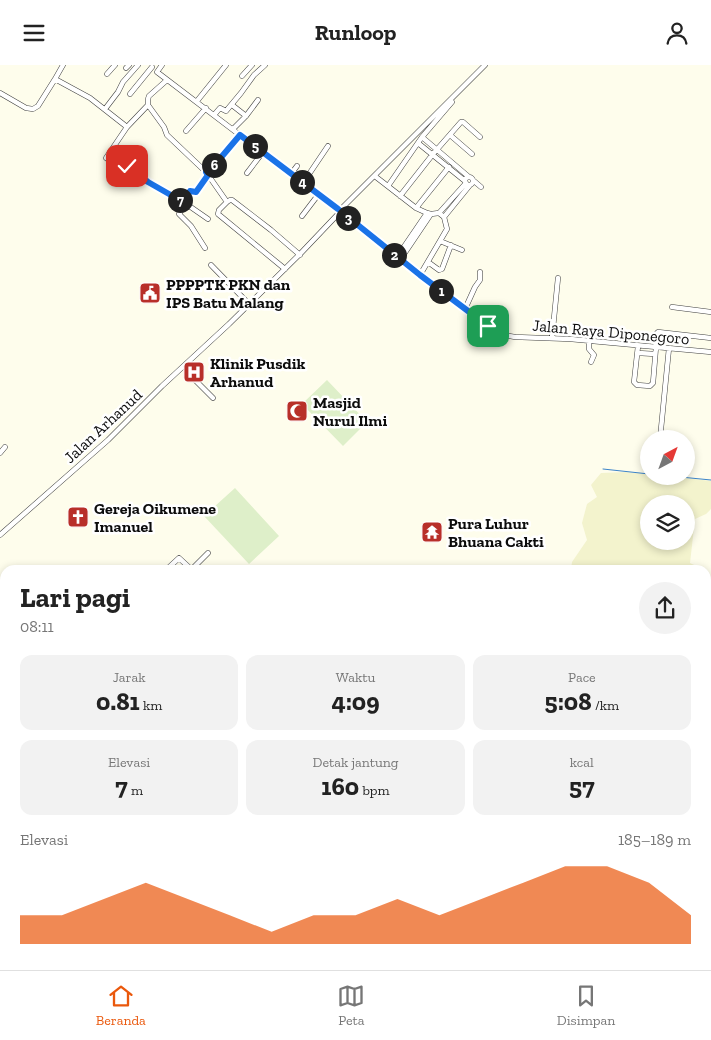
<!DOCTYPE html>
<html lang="id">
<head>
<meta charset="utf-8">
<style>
	body { margin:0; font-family:"Zilla Slab",serif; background:#f2f2f2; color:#222; height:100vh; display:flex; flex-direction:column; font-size:19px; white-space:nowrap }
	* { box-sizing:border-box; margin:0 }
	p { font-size:16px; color:#767676 }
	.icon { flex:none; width:28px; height:28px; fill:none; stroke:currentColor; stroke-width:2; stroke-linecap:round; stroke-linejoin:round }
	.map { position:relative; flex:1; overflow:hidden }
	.side { position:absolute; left:0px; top:500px; width:711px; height:405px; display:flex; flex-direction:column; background:#fff; border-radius:15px 15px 0 0; box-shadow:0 2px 8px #0003 }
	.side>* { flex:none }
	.needle { width:32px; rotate:41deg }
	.fabs { position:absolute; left:640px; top:365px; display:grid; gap:10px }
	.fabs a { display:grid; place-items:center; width:55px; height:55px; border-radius:50%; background:#fff; box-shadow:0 2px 8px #0003; font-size:25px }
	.pin { position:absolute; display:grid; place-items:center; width:42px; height:42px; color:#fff; margin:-21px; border-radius:10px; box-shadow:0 2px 8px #0006 }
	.km { position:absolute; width:25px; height:25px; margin:-12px; border-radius:50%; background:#222; color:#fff; font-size:14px; line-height:25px; text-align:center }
	.round { display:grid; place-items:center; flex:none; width:52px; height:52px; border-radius:26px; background:#f2f2f2 }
	.head { display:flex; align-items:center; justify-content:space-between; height:85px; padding:0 20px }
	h1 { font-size:28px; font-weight:700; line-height:38px }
	.metrics { display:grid; grid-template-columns:repeat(3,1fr); gap:8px; height:85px; padding:5px 20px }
	.metrics div { display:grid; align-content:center; border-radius:12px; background:#f2f2f2; text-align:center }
	.metrics b { font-size:25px; font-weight:700 }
	.metrics small { font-size:14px; font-weight:400 }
	.metrics p { font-size:14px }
	.chart { height:140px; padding:10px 20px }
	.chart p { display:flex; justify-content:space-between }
	.chart svg { width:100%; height:90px; margin-top:5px; fill:#ea580c; opacity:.7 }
	header { display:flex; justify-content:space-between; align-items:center; height:65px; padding:0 20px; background:#fff; font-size:22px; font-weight:700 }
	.tab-bar { display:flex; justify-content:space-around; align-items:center; height:70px; border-top:1px solid #e0e0e0; background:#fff; font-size:14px; color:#767676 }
	.tab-bar a { display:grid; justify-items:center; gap:2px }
	.tab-bar .on { color:#ea580c }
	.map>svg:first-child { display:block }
	.farmland { fill:#f3f3cd; fill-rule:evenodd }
	.pitch { fill:#deefc9 }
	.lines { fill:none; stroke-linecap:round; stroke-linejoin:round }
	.stream { stroke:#3c84c9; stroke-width:1 }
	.minor-casing { stroke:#3f3f3f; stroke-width:5.5 }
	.major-casing { stroke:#1d1d1d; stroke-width:6 }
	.minor { stroke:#fff; stroke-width:4.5 }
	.major { stroke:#f4df66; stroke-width:5 }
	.route-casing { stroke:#fff; stroke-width:10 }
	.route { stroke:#1a73e8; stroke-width:6 }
	.labels { text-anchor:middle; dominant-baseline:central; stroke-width:5; stroke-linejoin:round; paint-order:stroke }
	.poi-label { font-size:16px; font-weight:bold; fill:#0c0c0c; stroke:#fff; text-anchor:start }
	.street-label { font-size:16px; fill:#0c0c0c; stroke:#fff }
</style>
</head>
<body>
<header><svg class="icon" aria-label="menu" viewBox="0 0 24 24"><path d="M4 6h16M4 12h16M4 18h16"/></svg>Runloop<svg class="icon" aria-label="person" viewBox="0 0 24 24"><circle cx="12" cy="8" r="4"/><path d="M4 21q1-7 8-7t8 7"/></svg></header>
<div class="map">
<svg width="711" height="905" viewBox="0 0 711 905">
	<rect width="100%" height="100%" fill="#fefdec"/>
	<path class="farmland" d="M 626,407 L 649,409 L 649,411 L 670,411 L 711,416 L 711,444 L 706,449 L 695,454 L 690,498 L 698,502 L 698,505 L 571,505 L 572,497 L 587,475 L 582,458 L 587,439 L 597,432 L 591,420 L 601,408 ZM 649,439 L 686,439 L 686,476 L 649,476 Z"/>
	<path class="pitch" d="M 327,315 L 367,357 L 343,381 L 302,339 Z
		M 235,423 L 279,471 L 249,499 L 204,451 Z"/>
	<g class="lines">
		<path class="stream" d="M 603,404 L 649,409
			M 670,411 L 711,415"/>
		<g class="minor-casing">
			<path id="minor" d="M 162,0 L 157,7 L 337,144 L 420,210 L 497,268 L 504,270 L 515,272 L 570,274 L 711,287
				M 126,3 L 129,0
				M 107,9 L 115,0
				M 242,11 L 252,0
				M 55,14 L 63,0
				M 167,15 L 149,31 L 148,34 L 148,40 L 127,62 L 106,93 L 120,103 L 127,101 L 148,117 L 182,136 L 208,154
				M 0,28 L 26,43 L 33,44 L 38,41 L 55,14 L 90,33 L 127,62
				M 130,29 L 152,2
				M 197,36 L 226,0
				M 148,40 L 164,62 L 167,70 L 206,107 L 227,137 L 230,135 L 232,135 L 271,165 L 300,190
				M 232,40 L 246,51
				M 105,44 L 118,27 L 123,17 L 138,0
				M 214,50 L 220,43 L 226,46 L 241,28 L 254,10 L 265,0
				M 233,64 L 246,51 L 258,35
				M 186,66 L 206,43
				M 450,70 L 472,89
				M 422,72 L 469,112
				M 418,78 L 465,116
				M 206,107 L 218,96 L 240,70
				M 247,108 L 263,87
				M 291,109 L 297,101
				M465 116a4 4 0 1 1 8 0a4 4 0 1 1-8 0Z
				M 376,112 L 416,143 L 427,148 L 431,149 L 439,148 L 466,118
				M 474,116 L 481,122
				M 303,118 L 328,81
				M 388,121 L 422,72 L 452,37
				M 400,131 L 433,89 L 461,57 L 463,57 L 480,72
				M 227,137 L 219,145 L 218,149 L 285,204
				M 416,143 L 449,102
				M 339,146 L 485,0
				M 302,151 L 318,130
				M 444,152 L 470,120
				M 440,176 L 462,185
				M 205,183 L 191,161 L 179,149 L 184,141 L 183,137 L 190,126 L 191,126 L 196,127 L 208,110
				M 397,192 L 427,148
				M 400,195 L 431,149
				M 428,197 L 439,205 L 442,204 L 451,180
				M 211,200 L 249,239
				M 420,210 L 447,164 L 444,152 L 439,148
				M 672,242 L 711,247
				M 465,244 L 475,222 L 480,215 L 480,207
				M 552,273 L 558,213
				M 589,276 L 589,284 L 594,290 L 591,297
				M 638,281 L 634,317 L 637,320 L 650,321 L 653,318 L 656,282 L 655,270 L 658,267 L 711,273
				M 638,288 L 655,289
				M 192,312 L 213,333
				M 660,374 L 669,283
				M 0,388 L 5,382
				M 0,470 L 108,375 L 162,321 L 229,259 L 301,188 L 340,147
				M 166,505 L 179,493 L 192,505
				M 191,505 L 208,488
				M 0,590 L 5,594
				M 167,900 L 167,905
				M 279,900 L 279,905
				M 346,900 L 349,905
				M 362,900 L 363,905
				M 584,900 L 584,905
				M 625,900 L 626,905
				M 369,905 L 389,901 L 395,904 L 407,902"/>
		</g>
		<g class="major-casing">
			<path id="major" d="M 0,643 L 5,647
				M 706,741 L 711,741"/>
		</g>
		<use href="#minor" class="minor"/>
		<use href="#major" class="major"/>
	</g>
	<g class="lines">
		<g class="route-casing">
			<path id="route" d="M 127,101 L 148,117 L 183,137 L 190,126 L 196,127 L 208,110 L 206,107 L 218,96 L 240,70 L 338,144 L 420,210 L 488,261"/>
		</g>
		<use href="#route" class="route"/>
	</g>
	<defs>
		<g id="civic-square" transform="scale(1.125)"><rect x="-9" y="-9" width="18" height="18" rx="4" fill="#b82f29" stroke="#fff"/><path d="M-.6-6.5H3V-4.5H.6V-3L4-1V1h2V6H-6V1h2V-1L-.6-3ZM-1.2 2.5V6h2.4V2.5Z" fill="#fff"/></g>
		<g id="hospital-square" transform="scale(1.125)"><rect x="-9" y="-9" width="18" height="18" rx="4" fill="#b82f29" stroke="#fff"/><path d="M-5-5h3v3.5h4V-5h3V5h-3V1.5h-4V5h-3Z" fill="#fff"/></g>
		<g id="mosque-square" transform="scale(1.125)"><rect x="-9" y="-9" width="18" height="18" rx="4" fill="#b82f29" stroke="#fff"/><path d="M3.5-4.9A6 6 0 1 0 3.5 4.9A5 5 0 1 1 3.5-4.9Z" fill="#fff"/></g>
		<g id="church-square" transform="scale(1.125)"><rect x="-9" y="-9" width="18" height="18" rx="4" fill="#b82f29" stroke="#fff"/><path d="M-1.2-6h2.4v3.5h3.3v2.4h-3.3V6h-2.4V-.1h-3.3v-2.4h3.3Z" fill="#fff"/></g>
		<g id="temple-square" transform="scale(1.125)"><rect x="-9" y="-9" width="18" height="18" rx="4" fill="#b82f29" stroke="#fff"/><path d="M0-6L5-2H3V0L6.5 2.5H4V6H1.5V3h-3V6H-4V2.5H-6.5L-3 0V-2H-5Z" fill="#fff"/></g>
	</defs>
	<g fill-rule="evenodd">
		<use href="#civic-square" x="150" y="228"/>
		<use href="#hospital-square" x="194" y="307"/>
		<use href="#mosque-square" x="297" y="346"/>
		<use href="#church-square" x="78" y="452"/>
		<use href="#temple-square" x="432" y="467"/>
	</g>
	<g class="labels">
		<g class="poi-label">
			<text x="166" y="219">PPPPTK PKN dan<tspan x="166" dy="18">IPS Batu Malang</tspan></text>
			<text x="210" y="298">Klinik Pusdik<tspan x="210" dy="18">Arhanud</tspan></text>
			<text x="313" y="337">Masjid<tspan x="313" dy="18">Nurul Ilmi</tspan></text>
			<text x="94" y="443">Gereja Oikumene<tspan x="94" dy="18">Imanuel</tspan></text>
			<text x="448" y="458">Pura Luhur<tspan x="448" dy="18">Bhuana Cakti</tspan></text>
		</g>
		<g class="street-label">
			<text transform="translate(611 267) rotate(5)">Jalan Raya Diponegoro</text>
			<text transform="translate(103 361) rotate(-43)">Jalan Arhanud</text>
		</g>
	</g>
</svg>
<div class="fabs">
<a><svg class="needle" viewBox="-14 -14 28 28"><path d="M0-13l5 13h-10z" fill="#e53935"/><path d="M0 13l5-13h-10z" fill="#767676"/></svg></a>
<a><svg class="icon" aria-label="layers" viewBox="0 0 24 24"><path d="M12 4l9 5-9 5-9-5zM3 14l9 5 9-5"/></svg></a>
</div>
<div class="pin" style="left:488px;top:261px;background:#1e9e55"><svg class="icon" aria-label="arrive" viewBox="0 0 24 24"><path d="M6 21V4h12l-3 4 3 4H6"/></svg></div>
<div class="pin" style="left:127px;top:101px;background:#d93025"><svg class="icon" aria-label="check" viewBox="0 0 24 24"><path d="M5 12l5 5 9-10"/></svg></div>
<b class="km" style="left:441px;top:226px">1</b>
<b class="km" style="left:394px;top:190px">2</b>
<b class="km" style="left:348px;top:153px">3</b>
<b class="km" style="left:302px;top:117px">4</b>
<b class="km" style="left:255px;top:81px">5</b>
<b class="km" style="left:214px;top:100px">6</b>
<b class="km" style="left:180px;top:135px">7</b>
<section class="side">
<div class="head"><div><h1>Lari pagi</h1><p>08:11</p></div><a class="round"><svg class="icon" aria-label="share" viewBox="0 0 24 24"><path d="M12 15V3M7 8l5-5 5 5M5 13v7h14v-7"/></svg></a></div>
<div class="metrics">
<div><p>Jarak</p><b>0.81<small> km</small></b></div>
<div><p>Waktu</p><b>4:09</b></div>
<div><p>Pace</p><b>5:08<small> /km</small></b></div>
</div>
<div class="metrics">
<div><p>Elevasi</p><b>7<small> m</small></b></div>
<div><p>Detak jantung</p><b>160<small> bpm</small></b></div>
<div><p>kcal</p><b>57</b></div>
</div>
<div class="chart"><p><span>Elevasi</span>185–189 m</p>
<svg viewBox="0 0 160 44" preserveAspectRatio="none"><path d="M0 44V30L10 30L20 22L30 14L40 22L50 30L60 38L70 30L80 30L90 22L100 30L110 22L120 14L130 6L140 6L150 14L160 30V44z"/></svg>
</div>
</section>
</div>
<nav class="tab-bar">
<a class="on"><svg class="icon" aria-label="home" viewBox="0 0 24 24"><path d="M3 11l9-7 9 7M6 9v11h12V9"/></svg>Beranda</a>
<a><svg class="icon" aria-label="map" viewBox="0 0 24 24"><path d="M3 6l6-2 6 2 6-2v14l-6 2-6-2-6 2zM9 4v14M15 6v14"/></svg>Peta</a>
<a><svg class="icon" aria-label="saved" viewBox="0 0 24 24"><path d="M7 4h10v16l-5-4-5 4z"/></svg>Disimpan</a>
</nav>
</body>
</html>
